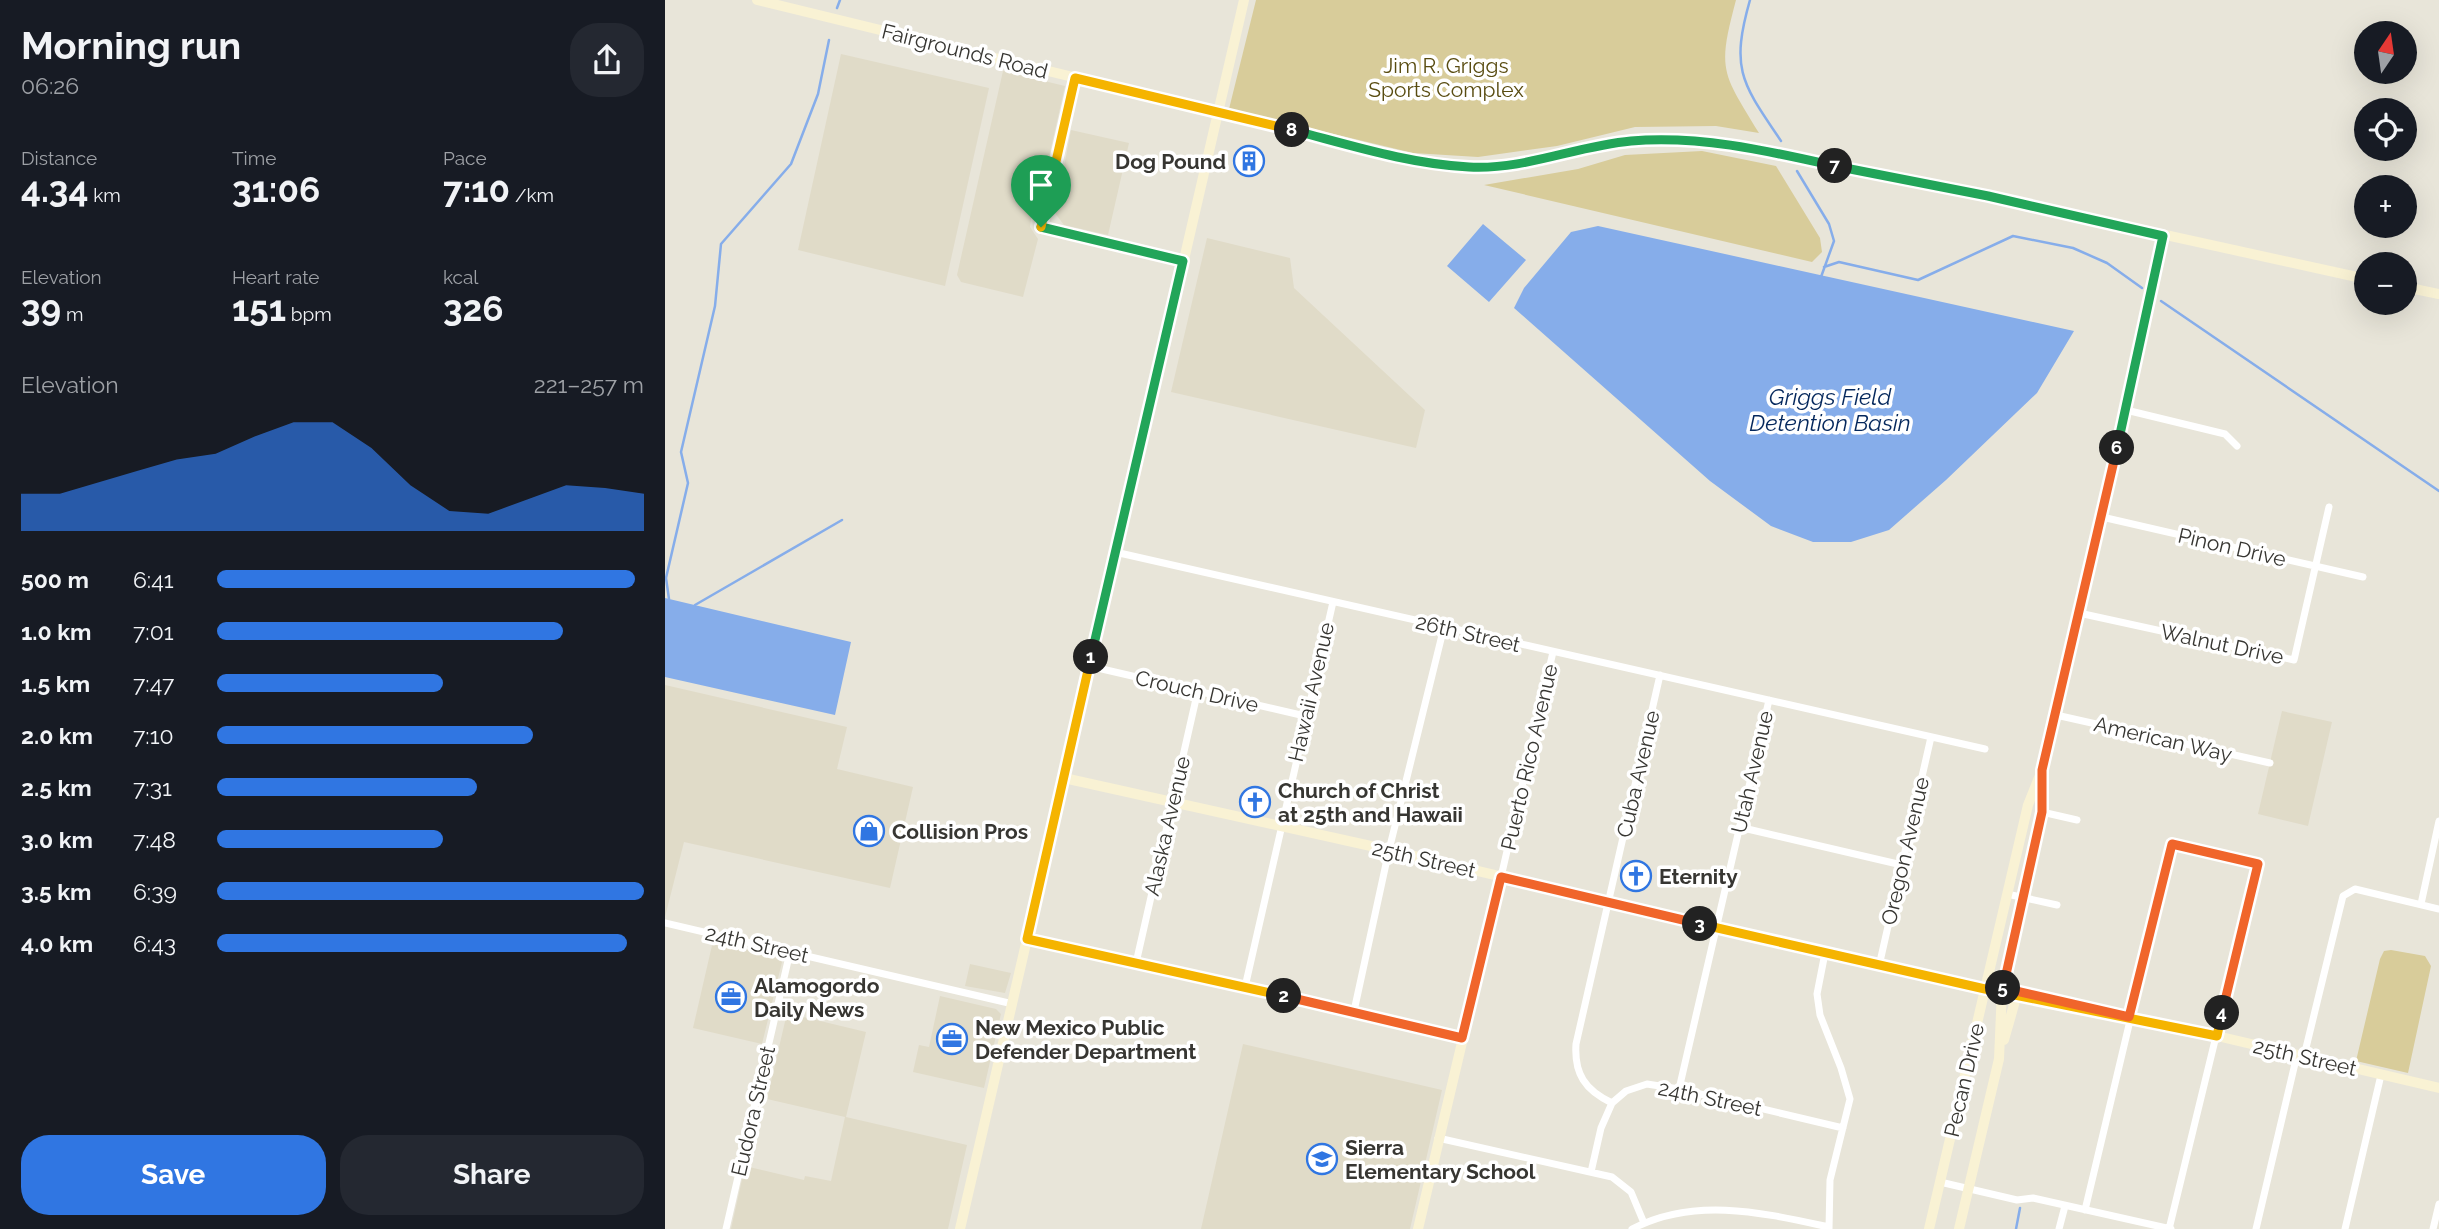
<!DOCTYPE html>
<html lang="en">
<head>
<meta charset="utf-8">
<style>
	body { margin:0; font-family:Raleway,sans-serif; background:#242831; color:#f1f3f6; height:100vh; display:flex; flex-direction:column; font-size:26px; white-space:nowrap }
	* { box-sizing:border-box; margin:0 }
	p { font-size:23px; color:#9ea1a6 }
	.icon { flex:none; width:38px; height:38px; fill:none; stroke:currentColor; stroke-width:2; stroke-linecap:round; stroke-linejoin:round }
	.map { position:relative; flex:1; overflow:hidden }
	.side { display:flex; flex-direction:column; background:#171b24; width:665px }
	.side>* { flex:none }
	.needle { width:46px; rotate:13deg }
	.buttons { position:absolute; left:1689px; top:21px; display:grid; gap:14px }
	.buttons a { display:grid; place-items:center; width:63px; height:63px; border-radius:50%; background:#171b24; box-shadow:0 7px 28px #0002; font-size:35px }
	.pin { position:absolute; display:grid; place-items:center; width:60px; height:60px; color:#fff; margin:-72px -30px; border-radius:50% 50% 50% 0; rotate:-45deg; box-shadow:0 0 7px #0007 }
	.pin .icon { rotate:45deg }
	.km { position:absolute; width:35px; height:35px; margin:-18px; border-radius:50%; background:#222; color:#fff; font-size:19px; line-height:35px; text-align:center }
	.round { display:grid; place-items:center; flex:none; width:74px; height:74px; border-radius:28px; background:#242831 }
	.head { display:flex; align-items:center; justify-content:space-between; height:119px; padding:0 21px }
	h1 { font-size:38px; font-weight:700; line-height:52px }
	.metrics { display:grid; grid-template-columns:repeat(3,1fr); gap:10px; height:119px; padding:7px 21px }
	.metrics div { display:grid; align-content:center }
	.metrics b { font-size:35px; font-weight:700 }
	.metrics small { font-size:19px; font-weight:400 }
	.metrics p { font-size:19px }
	.chart { height:196px; padding:14px 21px }
	.chart p { display:flex; justify-content:space-between }
	.chart svg { width:100%; height:126px; margin-top:7px; fill:#3076e2; opacity:.7 }
	.primary-button { display:flex; gap:14px; margin-top:auto; padding:14px 21px }
	.primary-button a { flex:1; height:80px; border-radius:28px; background:#3076e2; color:#fff; font-size:28px; font-weight:700; line-height:80px; text-align:center }
	.primary-button a+a { background:#242831; color:#f1f3f6 }
	ul { padding:0 21px; list-style:none; font-size:23px }
	li { display:grid; grid-template-columns:112px 84px 1fr; align-items:center; height:52px }
	li i { height:18px; border-radius:9px; background:#3076e2 }
	main { display:flex; flex:1; min-height:0 }
	.map>svg:first-child { display:block }
	.built { fill:#e0dbc8 }
	.green { fill:#d8cc9a }
	.water { fill:#86adea }
	.lines { fill:none; stroke-linecap:round; stroke-linejoin:round }
	.stream { stroke:#86adea; stroke-width:2.5 }
	.street { stroke:#fff; stroke-width:7 }
	.secondary { stroke:#f9f2d4; stroke-width:10 }
	.split-1-casing { stroke:#fff; stroke-width:14 }
	.split-2-casing { stroke:#fff; stroke-width:14 }
	.split-3-casing { stroke:#fff; stroke-width:14 }
	.split-4-casing { stroke:#fff; stroke-width:14 }
	.split-5-casing { stroke:#fff; stroke-width:14 }
	.split-6-casing { stroke:#fff; stroke-width:14 }
	.split-7-casing { stroke:#fff; stroke-width:14 }
	.split-8-casing { stroke:#fff; stroke-width:14 }
	.split-9-casing { stroke:#fff; stroke-width:14 }
	.split-1 { stroke:#22a559; stroke-width:9 }
	.split-2 { stroke:#f5b400; stroke-width:9 }
	.split-3 { stroke:#f0652b; stroke-width:9 }
	.split-4 { stroke:#f5b400; stroke-width:9 }
	.split-5 { stroke:#f0652b; stroke-width:9 }
	.split-6 { stroke:#f0652b; stroke-width:9 }
	.split-7 { stroke:#22a559; stroke-width:9 }
	.split-8 { stroke:#22a559; stroke-width:9 }
	.split-9 { stroke:#f5b400; stroke-width:9 }
	.labels { text-anchor:middle; dominant-baseline:central; stroke-width:7; stroke-linejoin:round; paint-order:stroke }
	.street-label { font-size:21px; fill:#373632; stroke:#fff }
	.park-label { font-size:21px; fill:#594c11; stroke:#fff }
	.poi-label { font-size:21px; font-weight:bold; fill:#373632; stroke:#fff; text-anchor:start }
	.water-label { font-size:23px; font-style:italic; fill:#04275c; stroke:#fff }
</style>
</head>
<body>
<main>
<section class="side">
<div class="head"><div><h1>Morning run</h1><p>06:26</p></div><a class="round"><svg class="icon" aria-label="share" viewBox="0 0 24 24"><path d="M12 15V3M7 8l5-5 5 5M5 13v7h14v-7"/></svg></a></div>
<div class="metrics">
<div><p>Distance</p><b>4.34<small> km</small></b></div>
<div><p>Time</p><b>31:06</b></div>
<div><p>Pace</p><b>7:10<small> /km</small></b></div>
</div>
<div class="metrics">
<div><p>Elevation</p><b>39<small> m</small></b></div>
<div><p>Heart rate</p><b>151<small> bpm</small></b></div>
<div><p>kcal</p><b>326</b></div>
</div>
<div class="chart"><p><span>Elevation</span>221–257 m</p>
<svg viewBox="0 0 160 44" preserveAspectRatio="none"><path d="M0 44V31L10 31L20 27L30 23L40 19L50 17L60 11L70 6L80 6L90 15L100 28L110 37L120 38L130 33L140 28L150 29L160 31V44z"/></svg>
</div>
<ul>
<li><b>500 m</b>6:41<i style="width:98%"></i></li>
<li><b>1.0 km</b>7:01<i style="width:81%"></i></li>
<li><b>1.5 km</b>7:47<i style="width:53%"></i></li>
<li><b>2.0 km</b>7:10<i style="width:74%"></i></li>
<li><b>2.5 km</b>7:31<i style="width:61%"></i></li>
<li><b>3.0 km</b>7:48<i style="width:53%"></i></li>
<li><b>3.5 km</b>6:39<i style="width:100%"></i></li>
<li><b>4.0 km</b>6:43<i style="width:96%"></i></li>
</ul>
<div class="primary-button"><a>Save</a><a>Share</a></div>
</section>
<div class="map">
<svg width="1774" height="1229" viewBox="0 0 1774 1229">
	<rect width="100%" height="100%" fill="#e8e5d9"/>
	<path class="built" d="M 176,54 L 324,88 L 280,286 L 133,250 Z
		M 338,71 L 400,86 L 372,210 L 366,219 L 365,227 L 373,239 L 358,297 L 296,282 L 292,275 Z
		M 406,130 L 464,143 L 443,235 L 399,225 L 390,213 Z
		M 542,238 L 625,258 L 629,288 L 760,410 L 751,448 L 506,392 Z
		M 0,685 L 182,727 L 172,769 L 248,787 L 225,888 L 19,842 L 0,917 Z
		M 1617,711 L 1667,722 L 1643,826 L 1593,814 Z
		M 48,941 L 110,955 L 117,962 L 97,1044 L 28,1028 Z
		M 305,964 L 346,973 L 340,993 L 300,986 Z
		M 275,996 L 331,1009 L 336,1014 L 319,1088 L 248,1072 L 254,1045 L 264,1047 Z
		M 122,1013 L 201,1032 L 181,1117 L 302,1145 L 283,1229 L 66,1229 L 80,1166 L 139,1180 L 140,1176 L 166,1181 L 180,1117 L 102,1099 Z
		M 578,1044 L 777,1090 L 745,1229 L 536,1229 Z"/>
	<path class="green" d="M 591,0 L 1071,0 C 1052,71 1057,72 1094,133 L 1051,126 L 970,127 L 892,146 L 813,157 L 748,153 L 564,109 Z
		M 1037,151 L 1111,166 L 1155,238 L 1157,252 L 1147,262 L 819,185 L 913,169 L 960,155 Z
		M 1726,950 L 1760,956 L 1766,966 L 1743,1073 L 1691,1061 L 1715,959 L 1719,951 Z"/>
	<path class="water" d="M 818,224 L 861,260 L 824,302 L 782,266 Z
		M 933,226 L 1409,331 L 1372,393 L 1281,480 L 1224,530 L 1186,542 L 1148,542 L 1106,526 L 1045,481 L 849,308 L 859,288 L 906,232 Z
		M 0,598 L 186,642 L 170,715 L 0,677 Z"/>
	<g class="lines">
		<path class="stream" d="M 1085,0 C 1065,70 1077,83 1116,141
			M 172,8 L 175,0
			M 1132,171 L 1164,224 L 1169,241 L 1156,277
			M 1159,267 L 1174,262 L 1253,280 L 1348,236 L 1408,248 L 1442,263 L 1477,288
			M 1496,301 L 1774,491
			M 4,599 L 1,578 L 23,483 L 16,452 L 50,306 L 56,244 L 126,164 L 153,94 L 164,40
			M 30,605 L 177,520
			M 1351,1229 L 1355,1208"/>
		<path class="street" d="M 410,78 L 376,227 L 518,261
			M 1461,410 L 1560,434 L 1572,446
			M 1437,517 L 1698,577
			M 450,552 L 1320,749
			M 1414,613 L 1629,660 L 1664,507
			M 424,666 L 640,716
			M 1391,715 L 1605,763
			M 1377,812 L 1412,820
			M 1074,827 L 1237,865
			M 836,877 L 888,652
			M 1342,894 L 1392,905
			M 1756,904 L 1774,821
			M 0,923 L 348,1004
			M 362,939 L 797,1038
			M 1160,953 L 1152,994 L 1155,1015 L 1176,1068 L 1185,1099 L 1165,1180 L 1164,1229
			M 471,963 L 533,690
			M 1214,966 L 1266,737
			M 580,987 L 668,602
			M 689,1011 L 724,850 L 779,627
			M 1639,1056 L 1678,896 L 1690,889 L 1774,909
			M 1014,1089 L 1104,700
			M 947,1103 C 920,1090 909,1074 911,1044 L 995,675
			M 773,1138 L 947,1177 L 966,1192 L 979,1223
			M 926,1172 L 936,1128 L 947,1103 L 961,1091 L 982,1084 L 1014,1089 L 1178,1128
			M 1275,1182 L 1352,1200 L 1368,1198 L 1506,1229
			M 1420,1210 L 1507,844 L 1593,864 L 1504,1229
			M 61,1229 L 125,952
			M 967,1229 C 1030,1196 1099,1213 1164,1227
			M 1394,1229 L 1400,1206
			M 1591,1229 L 1632,1055
			M 1680,1229 L 1716,1075
			M 1768,1229 L 1774,1204"/>
		<path class="secondary" d="M 92,0 L 756,162 L 806,167 L 872,161 L 963,141 L 1025,139 L 1108,152 L 1323,196 L 1701,279
			M 1740,287 L 1774,294
			M 399,778 L 724,850 L 1214,966 L 1552,1036 L 1774,1088
			M 1339,1040 L 1352,994
			M 295,1229 L 579,0
			M 753,1229 L 836,877
			M 1264,1229 L 1363,805 L 1377,770 L 1391,715 L 1498,236
			M 1294,1229 L 1334,1059 L 1337,990 L 1377,812 L 1377,777"/>
	</g>
	<g class="lines">
		<g class="split-1-casing">
			<path id="split-1" d="M 376,227 L 518,261 L 426,657"/>
		</g>
		<g class="split-2-casing">
			<path id="split-2" d="M 426,657 L 362,939 L 619,996"/>
		</g>
		<g class="split-3-casing">
			<path id="split-3" d="M 619,996 L 797,1038 L 836,877 L 1035,924"/>
		</g>
		<g class="split-4-casing">
			<path id="split-4" d="M 1035,924 L 1320,989 L 1552,1036 L 1557,1013"/>
		</g>
		<g class="split-5-casing">
			<path id="split-5" d="M 1338,988 L 1464,1017 L 1507,844 L 1593,864 L 1557,1013"/>
		</g>
		<g class="split-6-casing">
			<path id="split-6" d="M 1338,988 L 1377,812 L 1377,770 L 1452,448"/>
		</g>
		<g class="split-7-casing">
			<path id="split-7" d="M 1170,166 L 1323,196 L 1498,236 L 1452,448"/>
		</g>
		<g class="split-8-casing">
			<path id="split-8" d="M 627,130 C 685,145 744,164 804,167 C 860,170 911,146 966,141 C 1035,135 1103,151 1170,166"/>
		</g>
		<g class="split-9-casing">
			<path id="split-9" d="M 376,227 L 410,78 L 627,130"/>
		</g>
		<use href="#split-1" class="split-1"/>
		<use href="#split-2" class="split-2"/>
		<use href="#split-3" class="split-3"/>
		<use href="#split-4" class="split-4"/>
		<use href="#split-5" class="split-5"/>
		<use href="#split-6" class="split-6"/>
		<use href="#split-7" class="split-7"/>
		<use href="#split-8" class="split-8"/>
		<use href="#split-9" class="split-9"/>
	</g>
	<defs>
		<g id="building-ring" transform="scale(1.575)"><circle r="9.5" fill="#fff" stroke="#3076e2" stroke-width="1.5"/><path d="M-4-6H4V6H1V3H-1V6H-4ZM-2.5-4.3h1.7v1.8h-1.7ZM.8-4.3h1.7v1.8H.8ZM-2.5-1h1.7V.8h-1.7ZM.8-1h1.7V.8H.8Z" fill="#3076e2"/></g>
		<g id="church-ring" transform="scale(1.575)"><circle r="9.5" fill="#fff" stroke="#3076e2" stroke-width="1.5"/><path d="M-1.2-6h2.4v3.5h3.3v2.4h-3.3V6h-2.4V-.1h-3.3v-2.4h3.3Z" fill="#3076e2"/></g>
		<g id="shop-ring" transform="scale(1.575)"><circle r="9.5" fill="#fff" stroke="#3076e2" stroke-width="1.5"/><path d="M-5-2.5h2.3a2.7 3.5 0 0 1 5.4 0H5L5.5 6h-11ZM-1.5-2.5h3a1.5 2.3 0 0 0-3 0Z" fill="#3076e2"/></g>
		<g id="office-ring" transform="scale(1.575)"><circle r="9.5" fill="#fff" stroke="#3076e2" stroke-width="1.5"/><path d="M-6-3h4V-5.5h4V-3h4V5H-6ZM-1-4.5V-3h2v-1.5ZM-6 0V1H6V0Z" fill="#3076e2"/></g>
		<g id="school-ring" transform="scale(1.575)"><circle r="9.5" fill="#fff" stroke="#3076e2" stroke-width="1.5"/><path d="M0-5L7-2L0 1L-7-2ZM-4 1L0 2.5L4 1V4Q0 6-4 4Z" fill="#3076e2"/></g>
	</defs>
	<g fill-rule="evenodd">
		<use href="#building-ring" x="584" y="161"/>
		<use href="#church-ring" x="590" y="802"/>
		<use href="#shop-ring" x="204" y="831"/>
		<use href="#church-ring" x="971" y="876"/>
		<use href="#office-ring" x="66" y="997"/>
		<use href="#office-ring" x="287" y="1039"/>
		<use href="#school-ring" x="657" y="1159"/>
	</g>
	<g class="labels">
		<g class="street-label">
			<text transform="translate(300 51) rotate(14)">Fairgrounds Road</text>
			<text transform="translate(1567 547) rotate(13)">Pinon Drive</text>
			<text transform="translate(803 633) rotate(13)">26th Street</text>
			<text transform="translate(1557 644) rotate(12)">Walnut Drive</text>
			<text transform="translate(532 691) rotate(13)">Crouch Drive</text>
			<text transform="translate(646 692) rotate(-77)">Hawaii Avenue</text>
			<text transform="translate(1498 739) rotate(13)">American Way</text>
			<text transform="translate(864 757) rotate(-77)">Puerto Rico Avenue</text>
			<text transform="translate(1087 772) rotate(-77)">Utah Avenue</text>
			<text transform="translate(973 774) rotate(-77)">Cuba Avenue</text>
			<text transform="translate(502 826) rotate(-77)">Alaska Avenue</text>
			<text transform="translate(1240 851) rotate(-77)">Oregon Avenue</text>
			<text transform="translate(759 859) rotate(13)">25th Street</text>
			<text transform="translate(92 944) rotate(13)">24th Street</text>
			<text transform="translate(1640 1057) rotate(13)">25th Street</text>
			<text transform="translate(1299 1080) rotate(-77)">Pecan Drive</text>
			<text transform="translate(1045 1098) rotate(12)">24th Street</text>
			<text transform="translate(88 1111) rotate(-77)">Eudora Street</text>
		</g>
		<g class="park-label">
			<text x="781" y="65">Jim R. Griggs<tspan x="781" dy="24">Sports Complex</tspan></text>
		</g>
		<g class="poi-label">
			<text x="561" y="161" text-anchor="end">Dog Pound</text>
			<text x="613" y="790">Church of Christ<tspan x="613" dy="24">at 25th and Hawaii</tspan></text>
			<text x="227" y="831">Collision Pros</text>
			<text x="994" y="876">Eternity</text>
			<text x="89" y="985">Alamogordo<tspan x="89" dy="24">Daily News</tspan></text>
			<text x="310" y="1027">New Mexico Public<tspan x="310" dy="24">Defender Department</tspan></text>
			<text x="680" y="1147">Sierra<tspan x="680" dy="24">Elementary School</tspan></text>
		</g>
		<g class="water-label">
			<text x="1165" y="396">Griggs Field<tspan x="1165" dy="26">Detention Basin</tspan></text>
		</g>
	</g>
</svg>
<div class="buttons">
<a><svg class="needle" viewBox="-14 -14 28 28"><path d="M0-13l5 13h-10z" fill="#e53935"/><path d="M0 13l5-13h-10z" fill="#9ea1a6"/></svg></a>
<a><svg class="icon" aria-label="locate" viewBox="0 0 24 24"><circle cx="12" cy="12" r="6"/><path d="M12 2v4M12 18v4M2 12h4M18 12h4"/></svg></a>
<a>+</a>
<a>−</a>
</div>
<div class="pin" style="left:376px;top:227px;background:#1e9e55"><svg class="icon" aria-label="arrive" viewBox="0 0 24 24"><path d="M6 21V4h12l-3 4 3 4H6"/></svg></div>
<b class="km" style="left:426px;top:657px">1</b>
<b class="km" style="left:619px;top:996px">2</b>
<b class="km" style="left:1035px;top:924px">3</b>
<b class="km" style="left:1557px;top:1013px">4</b>
<b class="km" style="left:1338px;top:988px">5</b>
<b class="km" style="left:1452px;top:448px">6</b>
<b class="km" style="left:1170px;top:166px">7</b>
<b class="km" style="left:627px;top:130px">8</b>
</div>
</main>
</body>
</html>
